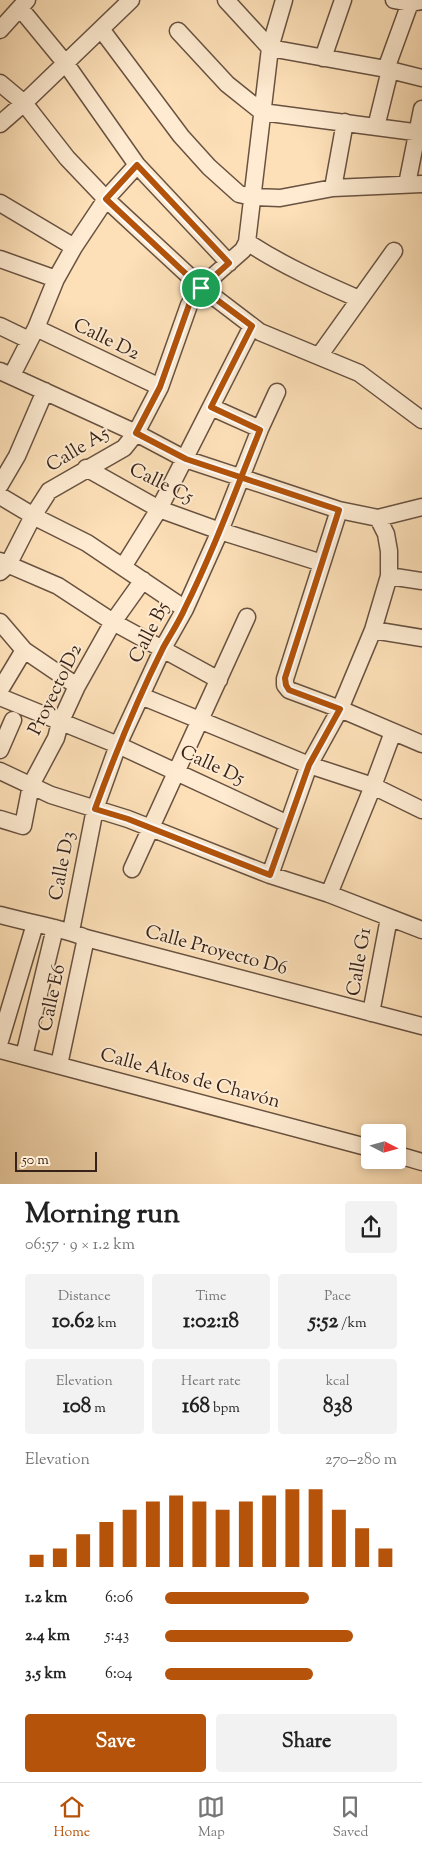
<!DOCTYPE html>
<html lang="en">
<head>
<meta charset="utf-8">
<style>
	body { margin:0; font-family:"Sorts Mill Goudy",serif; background:#f2f2f2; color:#222; height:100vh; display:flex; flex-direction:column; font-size:19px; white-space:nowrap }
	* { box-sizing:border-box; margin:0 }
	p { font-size:16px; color:#767676 }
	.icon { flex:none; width:28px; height:28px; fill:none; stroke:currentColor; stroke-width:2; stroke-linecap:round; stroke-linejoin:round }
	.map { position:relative; height:1184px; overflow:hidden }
	.side { display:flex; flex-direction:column; background:#fff; flex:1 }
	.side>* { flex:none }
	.needle { width:32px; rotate:96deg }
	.controls { position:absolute; left:361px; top:1124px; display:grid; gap:10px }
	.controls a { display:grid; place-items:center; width:45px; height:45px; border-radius:5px; background:#fff; box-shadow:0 2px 8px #0003; font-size:25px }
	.scale { position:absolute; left:15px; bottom:12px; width:82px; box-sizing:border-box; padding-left:5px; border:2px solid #362219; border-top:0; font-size:14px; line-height:18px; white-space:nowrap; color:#362219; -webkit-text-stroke:4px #feebd1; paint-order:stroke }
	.pin { position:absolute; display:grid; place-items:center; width:42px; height:42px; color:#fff; margin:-21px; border:2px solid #fff; border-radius:50%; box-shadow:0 1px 5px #0007 }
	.round { display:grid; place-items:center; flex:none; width:52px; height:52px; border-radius:5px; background:#f2f2f2 }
	.headline { display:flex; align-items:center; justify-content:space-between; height:85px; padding:0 25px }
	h1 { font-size:28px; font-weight:800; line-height:38px }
	.figures { display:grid; grid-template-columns:repeat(3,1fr); gap:8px; height:85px; padding:5px 25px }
	.figures div { display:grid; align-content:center; border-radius:5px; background:#f2f2f2; text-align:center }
	.figures b { font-size:21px; font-weight:800 }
	.figures small { font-size:14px; font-weight:400 }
	.figures p { font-size:14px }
	.chart { height:140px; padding:10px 25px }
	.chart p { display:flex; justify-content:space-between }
	.chart svg { width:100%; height:90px; margin-top:5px; stroke:#b45309; stroke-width:6 }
	.primary-button { display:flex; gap:10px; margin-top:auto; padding:10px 25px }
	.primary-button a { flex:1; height:58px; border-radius:5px; background:#b45309; color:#fff; font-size:20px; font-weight:800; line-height:58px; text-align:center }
	.primary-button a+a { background:#f2f2f2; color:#222 }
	ul { padding:0 25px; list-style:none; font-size:16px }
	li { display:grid; grid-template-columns:80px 60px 1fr; align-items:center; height:38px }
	li i { height:12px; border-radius:6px; background:#b45309 }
	.tabs { display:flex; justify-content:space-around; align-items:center; height:70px; border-top:1px solid #e0e0e0; background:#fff; font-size:14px; color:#767676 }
	.tabs a { display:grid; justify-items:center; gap:2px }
	.tabs .selected { color:#b45309 }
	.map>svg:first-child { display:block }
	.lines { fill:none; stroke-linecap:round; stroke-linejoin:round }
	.minor-casing { stroke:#685241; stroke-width:19 }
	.minor { stroke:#feebd1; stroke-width:16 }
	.route-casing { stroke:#fff; stroke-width:10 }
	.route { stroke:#b45309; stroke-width:6 }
	.labels { text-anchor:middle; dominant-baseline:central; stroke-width:4; stroke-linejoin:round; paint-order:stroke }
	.street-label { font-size:19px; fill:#362219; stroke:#feebd1 }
</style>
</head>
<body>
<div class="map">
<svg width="422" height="1185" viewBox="0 0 422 1185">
	<rect width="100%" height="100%" fill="#fde0b8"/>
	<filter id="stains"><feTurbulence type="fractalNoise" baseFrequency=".004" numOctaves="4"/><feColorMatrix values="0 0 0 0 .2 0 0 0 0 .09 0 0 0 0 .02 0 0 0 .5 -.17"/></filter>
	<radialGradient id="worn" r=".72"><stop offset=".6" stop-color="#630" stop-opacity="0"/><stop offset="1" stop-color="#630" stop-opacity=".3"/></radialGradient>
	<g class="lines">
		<g class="minor-casing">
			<path id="minor" d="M 226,0 L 270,48 L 386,69 L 422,78
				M 394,0 L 410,3 L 422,1
				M 20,8 L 66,64 L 137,165 L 229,263
				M 101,29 L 181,136 L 209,167 L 239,194 L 252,197 L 280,198 L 333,188 L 422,184
				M 0,30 L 27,0
				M 178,31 L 227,84 L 262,112 L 422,133
				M 323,58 L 343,0
				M 386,69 L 410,3
				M 0,83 L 24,103 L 67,158 L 106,199 L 201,287 L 260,332 L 359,373 L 422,420
				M 0,124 L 24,103 L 131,0
				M 376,127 L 390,70
				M 407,184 L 422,109
				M 333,188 L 345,122
				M 0,203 L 74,247
				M 247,242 C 282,265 320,282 359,299
				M 0,259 L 56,279
				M 0,326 L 29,340
				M 36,328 L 160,387
				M 319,356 L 394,251
				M 0,371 L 136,433 L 185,459 L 339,510 L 378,518 L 422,507
				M 12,375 L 36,328 L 56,279 L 74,247 L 106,199 L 137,165
				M 211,407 L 260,429
				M 86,468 L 159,509 L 220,531 L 322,563
				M 0,485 L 17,456 L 45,391
				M 0,496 L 37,518 L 87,543 L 185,609
				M 339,510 L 285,679 L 285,685 L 289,690 L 340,709 L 422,744
				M 0,561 L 58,586 L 113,622 L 219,680
				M 123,567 L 159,509 L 252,326
				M 0,572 L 8,565 L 33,516 L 49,491 L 124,448 L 136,433 L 160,387 L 189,305 L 201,287 L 243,250 L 247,242 L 270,48 L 284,0
				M 389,576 L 422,581
				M 0,622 L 24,650 L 77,686
				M 373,630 L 422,638
				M 0,690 L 24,650
				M 141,696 L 309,765 L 373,786 L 422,810
				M 0,697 L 118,745 L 288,824
				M 0,750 L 13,720
				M 0,771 L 51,795 L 128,819 L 270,875 L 329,894 L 422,930
				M 0,819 L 23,826 L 31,785 L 56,738 L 60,723 L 77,686 L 113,622 L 143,580
				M 132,869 L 247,617
				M 270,875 L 309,765 L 340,709 L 373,630 L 389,576 L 389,551 L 386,534 L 378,518
				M 329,894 L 373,786 L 393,732
				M 0,915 C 28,923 60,927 86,938 L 422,1026
				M 71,931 L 95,809 L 118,745 L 163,648 L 185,609 L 220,531 L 260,429 L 277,392
				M 371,1013 L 389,918
				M 0,1041 L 35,924
				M 0,1050 L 370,1148
				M 24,1056 L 55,928
				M 59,1065 L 86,938
				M 398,1155 L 422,1162"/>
		</g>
		<use href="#minor" class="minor"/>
	</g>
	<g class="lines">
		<g class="route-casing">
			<path id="route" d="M 201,288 L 106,199 L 137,165 L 229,263 L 201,288 L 252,326 L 211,407 L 260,430 C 236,489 214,550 185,608 C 179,622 170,635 163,648 C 137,700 115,754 95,809 L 128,819 L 270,875 L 309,765 L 340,709 L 289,690 L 286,685 L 285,678 L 339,510 L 186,459 L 136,433 L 160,387 L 189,305 L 201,288"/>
		</g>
		<use href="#route" class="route"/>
	</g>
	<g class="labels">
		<g class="street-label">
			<text transform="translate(106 340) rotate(26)">Calle D2</text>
			<text transform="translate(78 450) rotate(-31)">Calle A5</text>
			<text transform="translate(161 484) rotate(26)">Calle C5</text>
			<text transform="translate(150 633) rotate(-63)">Calle B5</text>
			<text transform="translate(56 690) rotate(-64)">Proyecto D2</text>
			<text transform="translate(212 766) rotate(25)">Calle D5</text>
			<text transform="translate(63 866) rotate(-79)">Calle D3</text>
			<text transform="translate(216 951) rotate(15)">Calle Proyecto D6</text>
			<text transform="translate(360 962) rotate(-80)">Calle G1</text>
			<text transform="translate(53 998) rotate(-78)">Calle E6</text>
			<text transform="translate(190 1079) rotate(15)">Calle Altos de Chavón</text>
		</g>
	</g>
	<rect width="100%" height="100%" filter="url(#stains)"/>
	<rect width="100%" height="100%" fill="url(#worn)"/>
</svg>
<div class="controls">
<a><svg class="needle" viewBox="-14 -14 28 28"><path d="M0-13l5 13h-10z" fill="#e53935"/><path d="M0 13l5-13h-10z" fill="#767676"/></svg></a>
</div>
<div class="scale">50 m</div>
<div class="pin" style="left:201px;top:288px;background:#1e9e55"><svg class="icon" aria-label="arrive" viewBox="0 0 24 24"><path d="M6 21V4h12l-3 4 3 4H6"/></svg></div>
</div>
<section class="side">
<div class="headline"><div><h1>Morning run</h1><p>06:57 · 9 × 1.2 km</p></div><a class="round"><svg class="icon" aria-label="share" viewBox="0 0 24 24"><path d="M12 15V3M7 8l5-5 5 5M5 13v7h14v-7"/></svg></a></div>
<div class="figures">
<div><p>Distance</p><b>10.62<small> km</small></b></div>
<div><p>Time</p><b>1:02:18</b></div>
<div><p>Pace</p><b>5:52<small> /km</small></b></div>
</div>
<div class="figures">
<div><p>Elevation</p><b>108<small> m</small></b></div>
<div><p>Heart rate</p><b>168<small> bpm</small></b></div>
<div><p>kcal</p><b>838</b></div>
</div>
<div class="chart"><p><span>Elevation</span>270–280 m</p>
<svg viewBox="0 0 160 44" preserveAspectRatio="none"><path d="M5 44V38M15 44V35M25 44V28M35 44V22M45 44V16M55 44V12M65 44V9M75 44V12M85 44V16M95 44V12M105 44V9M115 44V6M125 44V6M135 44V16M145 44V25M155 44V35"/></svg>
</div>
<ul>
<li><b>1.2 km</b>6:06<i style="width:62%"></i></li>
<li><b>2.4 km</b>5:43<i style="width:81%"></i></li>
<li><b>3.5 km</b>6:04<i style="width:64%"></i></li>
</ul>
<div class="primary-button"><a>Save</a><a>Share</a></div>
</section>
<nav class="tabs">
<a class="selected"><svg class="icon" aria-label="home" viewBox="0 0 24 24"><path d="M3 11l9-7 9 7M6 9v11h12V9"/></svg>Home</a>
<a><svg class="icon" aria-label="map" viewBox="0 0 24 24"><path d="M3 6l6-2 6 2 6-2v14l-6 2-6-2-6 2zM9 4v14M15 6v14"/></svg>Map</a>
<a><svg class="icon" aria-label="saved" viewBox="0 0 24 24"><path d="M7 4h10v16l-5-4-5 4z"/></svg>Saved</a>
</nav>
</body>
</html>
